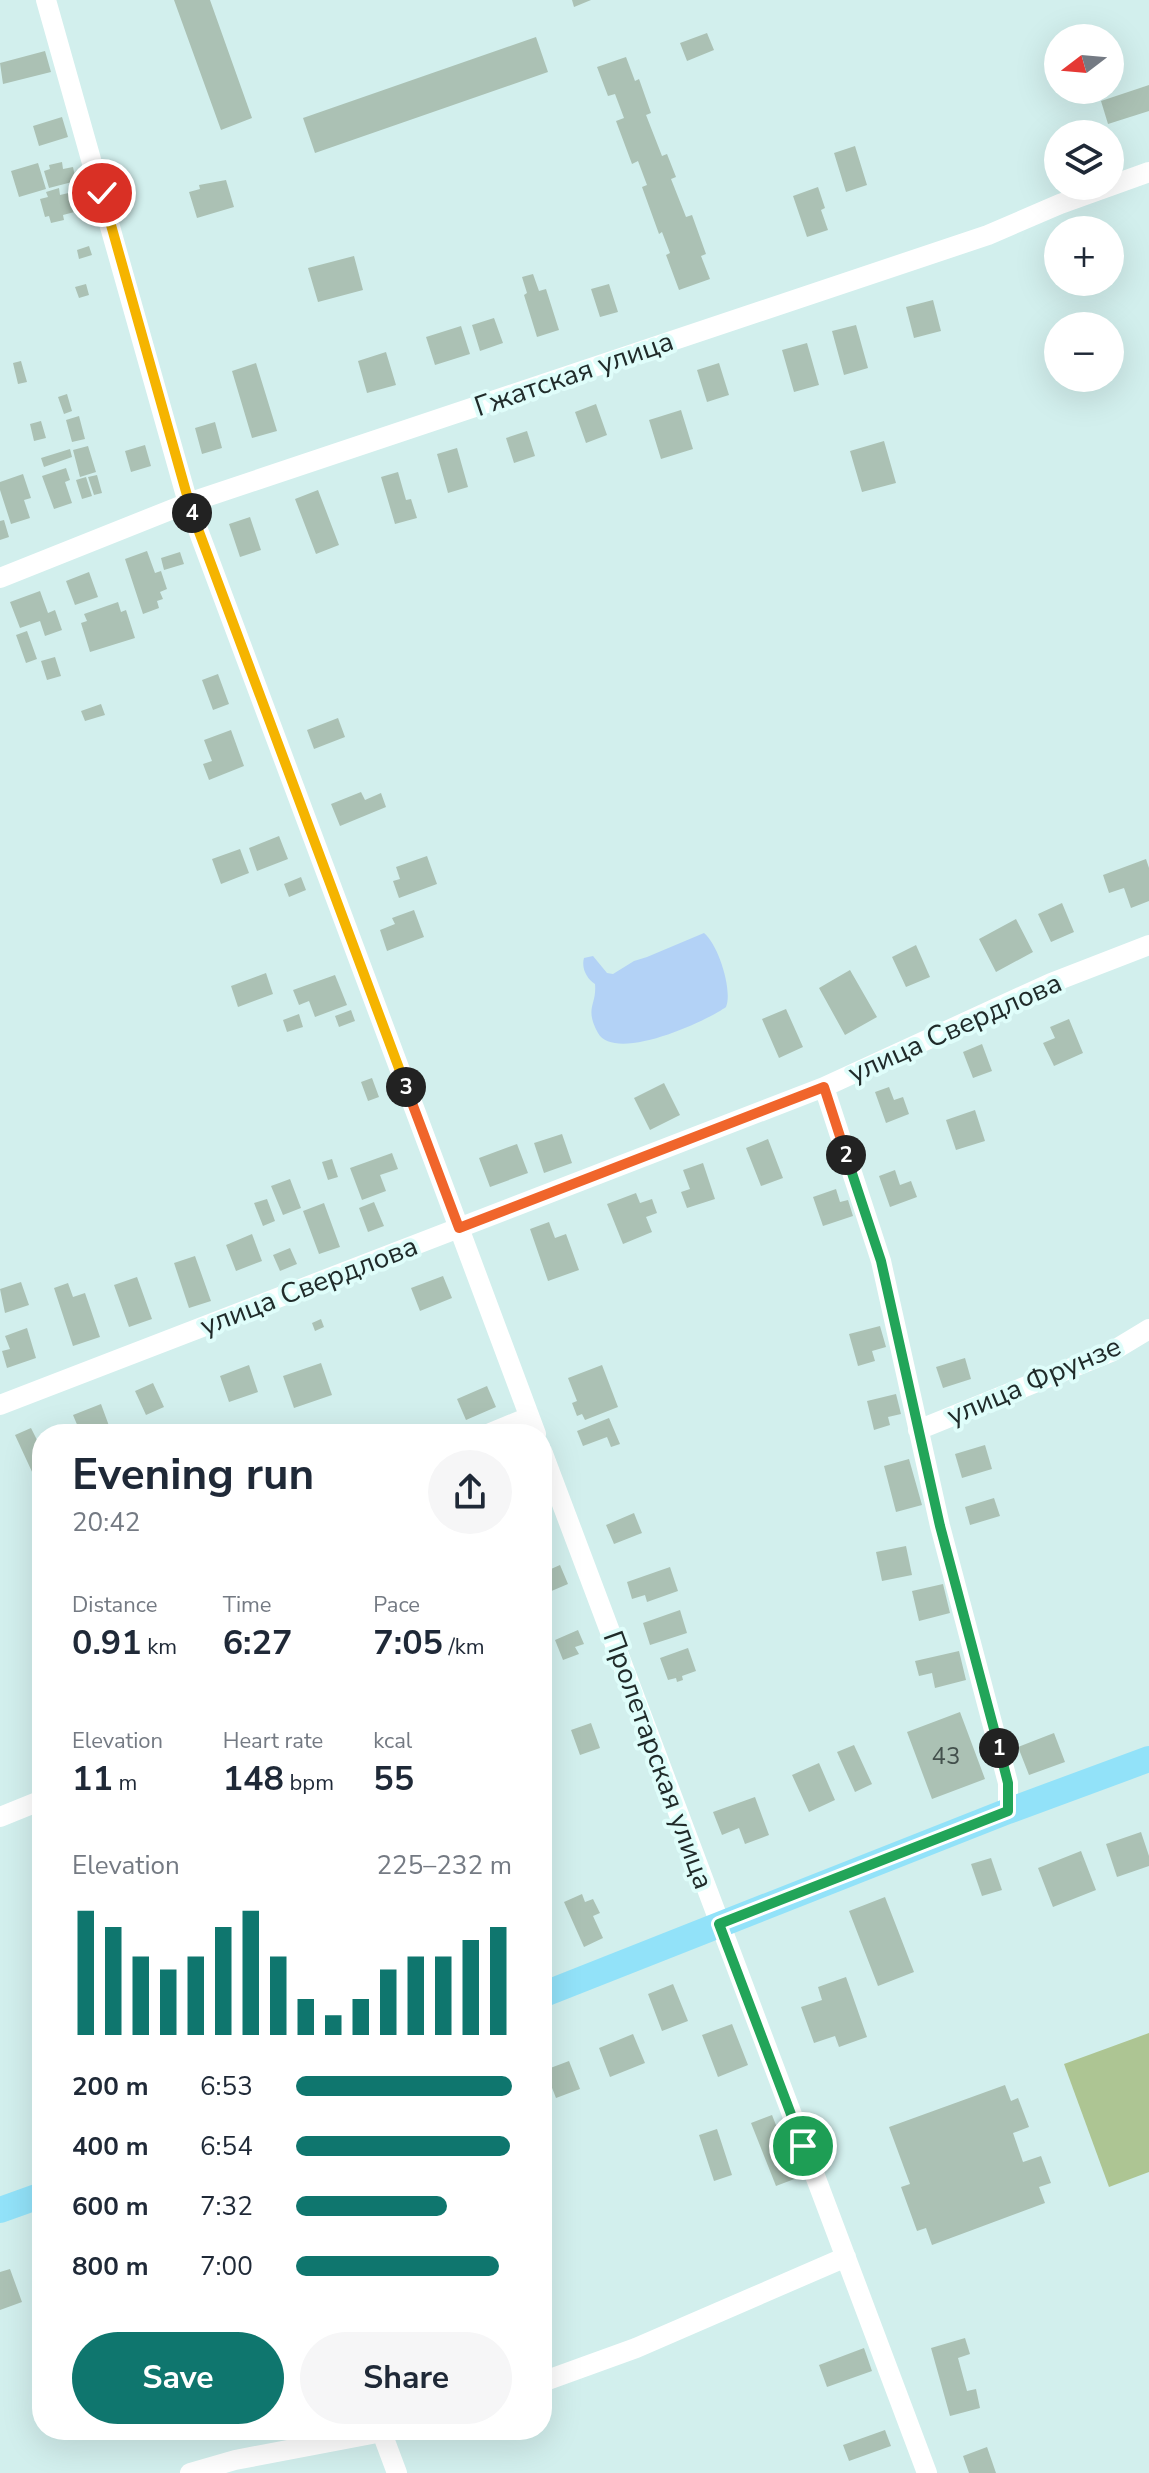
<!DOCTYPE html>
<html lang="en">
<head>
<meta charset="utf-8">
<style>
	body { margin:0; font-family:"Nunito Sans",sans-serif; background:#f6f6f7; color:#1f2937; height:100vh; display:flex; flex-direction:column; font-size:30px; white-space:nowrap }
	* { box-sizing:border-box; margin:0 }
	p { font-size:26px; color:#747a83 }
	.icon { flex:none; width:44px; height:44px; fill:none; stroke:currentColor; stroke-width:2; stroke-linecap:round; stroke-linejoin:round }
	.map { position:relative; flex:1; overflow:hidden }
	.drawer { position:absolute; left:32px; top:1424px; width:520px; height:1016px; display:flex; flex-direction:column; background:#fff; border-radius:32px; box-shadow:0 8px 32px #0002 }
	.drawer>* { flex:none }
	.needle { width:52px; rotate:254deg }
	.tools { position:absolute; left:1044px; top:24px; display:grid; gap:16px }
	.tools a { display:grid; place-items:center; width:80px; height:80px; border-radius:50%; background:#fff; box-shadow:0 8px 32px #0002; font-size:40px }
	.pin { position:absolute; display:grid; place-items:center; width:68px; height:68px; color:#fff; margin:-34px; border:4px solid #fff; border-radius:50%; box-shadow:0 2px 8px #0007 }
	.km { position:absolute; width:40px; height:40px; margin:-20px; border-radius:50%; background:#222; color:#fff; font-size:22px; line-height:40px; text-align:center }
	.round { display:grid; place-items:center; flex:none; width:84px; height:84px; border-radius:42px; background:#f6f6f7 }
	.overview { display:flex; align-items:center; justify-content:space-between; height:136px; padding:0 40px }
	h1 { font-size:44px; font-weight:700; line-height:60px }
	.metrics { display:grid; grid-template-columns:repeat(3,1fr); gap:12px; height:136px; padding:8px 40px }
	.metrics div { display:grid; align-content:center }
	.metrics b { font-size:34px; font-weight:700 }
	.metrics small { font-size:22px; font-weight:400 }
	.metrics p { font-size:22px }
	.chart { height:224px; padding:16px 40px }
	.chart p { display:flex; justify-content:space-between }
	.chart svg { width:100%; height:144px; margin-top:8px; stroke:#0f766e; stroke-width:6 }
	.action { display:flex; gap:16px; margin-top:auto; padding:16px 40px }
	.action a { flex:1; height:92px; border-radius:48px; background:#0f766e; color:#fff; font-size:32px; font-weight:700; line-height:92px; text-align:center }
	.action a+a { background:#f6f6f7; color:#1f2937 }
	ul { padding:0 40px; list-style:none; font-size:26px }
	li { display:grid; grid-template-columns:128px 96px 1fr; align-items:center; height:60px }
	li i { height:20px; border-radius:10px; background:#0f766e }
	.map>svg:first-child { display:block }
	.green { fill:#adc593 }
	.water { fill:#b3d2f6 }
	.building { fill:#abc1b4 }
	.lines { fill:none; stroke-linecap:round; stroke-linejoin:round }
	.minor { stroke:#fff; stroke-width:20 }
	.major { stroke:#92e2f9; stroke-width:26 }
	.split-1-casing { stroke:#fff; stroke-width:16 }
	.split-2-casing { stroke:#fff; stroke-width:16 }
	.split-3-casing { stroke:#fff; stroke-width:16 }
	.split-4-casing { stroke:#fff; stroke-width:16 }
	.split-5-casing { stroke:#fff; stroke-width:16 }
	.split-1 { stroke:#22a559; stroke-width:10 }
	.split-2 { stroke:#22a559; stroke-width:10 }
	.split-3 { stroke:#f0652b; stroke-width:10 }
	.split-4 { stroke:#f5b400; stroke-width:10 }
	.split-5 { stroke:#f5b400; stroke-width:10 }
	.labels { text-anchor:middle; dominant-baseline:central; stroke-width:8; stroke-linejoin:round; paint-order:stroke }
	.number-label { font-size:24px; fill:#43504c }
	.street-label { font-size:28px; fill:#202b2a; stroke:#dffdfa }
</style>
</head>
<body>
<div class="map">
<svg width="1149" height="2473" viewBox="0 0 1149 2473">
	<rect width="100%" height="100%" fill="#d2efed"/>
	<path class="green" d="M 1149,2033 L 1149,2172 L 1109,2187 L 1064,2064 Z"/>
	<path class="water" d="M 704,933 C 718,944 733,990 726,1007 C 705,1022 615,1063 598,1033 C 584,1007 597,1006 595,984 C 587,979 581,968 584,958 L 593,956 L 607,973 L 613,974 L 634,961 L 647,957 Z"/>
	<path class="building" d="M 174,0 L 210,0 L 252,118 L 221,130 Z
		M 572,0 L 591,0 L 574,7 Z
		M 707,33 L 714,50 L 687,61 L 680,43 Z
		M 536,37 L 548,72 L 315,153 L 303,118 Z
		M 45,51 L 51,72 L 3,84 L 0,63 Z
		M 626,57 L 635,81 L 639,79 L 651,113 L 646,115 L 662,156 L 667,154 L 676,177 L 671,179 L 686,217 L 692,215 L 706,254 L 701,256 L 710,279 L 679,290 L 666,255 L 670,253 L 662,232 L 659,234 L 642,187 L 647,185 L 638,161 L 632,164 L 616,121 L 624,118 L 615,94 L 608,96 L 597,67 Z
		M 1149,85 L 1149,111 L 1108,124 L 1101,101 Z
		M 62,117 L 68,137 L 39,146 L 33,126 Z
		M 855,146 L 867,185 L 846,192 L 834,153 Z
		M 62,162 L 63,169 L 73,167 L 76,181 L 49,188 L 44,171 L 50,169 L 49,165 Z
		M 38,163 L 46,189 L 19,197 L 11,171 Z
		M 226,180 L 234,207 L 197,218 L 189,192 L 200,189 L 199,185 Z
		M 818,187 L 825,208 L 821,210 L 828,230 L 807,237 L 793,196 Z
		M 59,188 L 60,195 L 77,191 L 82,210 L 63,215 L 64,220 L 51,223 L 49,216 L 45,217 L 40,199 L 48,197 L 46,192 Z
		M 89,246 L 92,255 L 79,259 L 77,250 Z
		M 354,256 L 363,290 L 318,302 L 308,268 Z
		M 533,274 L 539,291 L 546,289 L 559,330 L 537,337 L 524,295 L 527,293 L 522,277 Z
		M 86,284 L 89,295 L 79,298 L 75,287 Z
		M 609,284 L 618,312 L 600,317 L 591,289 Z
		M 933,300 L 941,331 L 914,338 L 906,307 Z
		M 494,318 L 503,343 L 480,351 L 472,325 Z
		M 856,325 L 868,368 L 844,375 L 832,331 Z
		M 461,326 L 470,354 L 435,365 L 426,337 Z
		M 807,343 L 819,385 L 794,392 L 782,350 Z
		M 386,352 L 396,385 L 367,393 L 358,361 Z
		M 21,361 L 27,382 L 18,384 L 13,363 Z
		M 256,363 L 277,431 L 252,438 L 232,371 Z
		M 719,363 L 729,395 L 707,402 L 697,370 Z
		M 67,394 L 72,411 L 64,414 L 58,397 Z
		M 596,404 L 607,435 L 586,443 L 575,412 Z
		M 681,410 L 693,449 L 661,459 L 649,420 Z
		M 79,416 L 85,439 L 72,442 L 66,420 Z
		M 41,421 L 46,438 L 34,441 L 30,424 Z
		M 215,422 L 222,448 L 202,454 L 195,428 Z
		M 527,431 L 535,456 L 514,463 L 506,438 Z
		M 884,441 L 896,483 L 862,492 L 850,451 Z
		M 145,445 L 151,466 L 131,472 L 125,451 Z
		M 88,446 L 96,472 L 80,477 L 73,450 Z
		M 457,448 L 468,487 L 448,493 L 437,454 Z
		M 70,449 L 72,457 L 44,467 L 41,458 Z
		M 66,468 L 70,480 L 65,482 L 72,503 L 54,509 L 42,476 Z
		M 398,472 L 406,500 L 411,499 L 417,518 L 395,524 L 381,477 Z
		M 23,474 L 31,498 L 24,500 L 30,518 L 11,524 L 0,490 L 0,482 Z
		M 97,475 L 102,493 L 94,495 L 88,477 Z
		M 86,477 L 92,496 L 82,499 L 76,480 Z
		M 318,490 L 339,545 L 316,554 L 295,499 Z
		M 250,517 L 261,550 L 240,557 L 229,524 Z
		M 4,520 L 9,537 L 0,540 L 0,521 Z
		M 147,551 L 155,573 L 161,571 L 167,589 L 160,592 L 163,599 L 157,601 L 159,608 L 143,614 L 125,559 Z
		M 180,552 L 184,564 L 164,570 L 161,558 Z
		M 89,572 L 98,597 L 75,605 L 66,581 Z
		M 40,591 L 48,613 L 55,610 L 62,630 L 45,636 L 40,621 L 20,628 L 10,602 Z
		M 118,602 L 121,612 L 126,610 L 135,638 L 90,652 L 81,623 L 87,621 L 84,614 Z
		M 27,631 L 37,659 L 26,663 L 16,635 Z
		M 55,657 L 61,676 L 47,680 L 41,661 Z
		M 218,674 L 229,704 L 213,710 L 202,680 Z
		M 101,704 L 105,715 L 85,721 L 81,711 Z
		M 338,718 L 345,737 L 314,749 L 307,730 Z
		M 231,730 L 244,766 L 209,780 L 203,764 L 212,761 L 204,740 Z
		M 361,792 L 365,800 L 381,793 L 386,807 L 340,826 L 331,804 Z
		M 279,836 L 288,859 L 257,871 L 249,848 Z
		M 240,849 L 249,873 L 221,884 L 212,859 Z
		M 427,856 L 437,884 L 399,898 L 393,881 L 400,879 L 396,867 Z
		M 1146,859 L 1149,868 L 1149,901 L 1131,908 L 1124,888 L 1109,893 L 1103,875 Z
		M 301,877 L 306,890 L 289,897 L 284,884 Z
		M 1062,903 L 1074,932 L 1051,942 L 1038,914 Z
		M 414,910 L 424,937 L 387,951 L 380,930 L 395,924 L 392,918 Z
		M 1016,919 L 1033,952 L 996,972 L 979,939 Z
		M 916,945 L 930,977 L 906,987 L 892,957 Z
		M 850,970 L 877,1017 L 845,1035 L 819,988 Z
		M 266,973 L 273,994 L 238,1007 L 231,986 Z
		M 335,975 L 347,1005 L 315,1017 L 309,1001 L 299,1005 L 293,990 Z
		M 786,1009 L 803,1047 L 779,1058 L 762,1019 Z
		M 351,1010 L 355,1021 L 339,1027 L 335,1016 Z
		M 299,1014 L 303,1027 L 287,1032 L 283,1020 Z
		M 1069,1019 L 1083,1053 L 1054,1066 L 1043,1043 L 1055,1038 L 1050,1027 Z
		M 982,1044 L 992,1071 L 973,1078 L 963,1052 Z
		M 372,1078 L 379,1097 L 368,1101 L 361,1082 Z
		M 664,1083 L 680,1115 L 650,1130 L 634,1098 Z
		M 889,1087 L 894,1100 L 903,1097 L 909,1114 L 886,1123 L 875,1092 Z
		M 975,1110 L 985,1141 L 956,1150 L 946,1120 Z
		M 562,1134 L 572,1163 L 544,1173 L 534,1143 Z
		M 768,1139 L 783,1178 L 761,1186 L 746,1148 Z
		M 517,1144 L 528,1173 L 490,1187 L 479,1158 Z
		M 392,1153 L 398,1169 L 380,1175 L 386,1191 L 362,1200 L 350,1168 Z
		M 332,1159 L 338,1177 L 328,1180 L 322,1162 Z
		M 703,1163 L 715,1199 L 687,1208 L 681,1192 L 690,1189 L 683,1170 Z
		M 895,1170 L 900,1185 L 911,1181 L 917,1197 L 890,1207 L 879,1176 Z
		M 290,1179 L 301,1208 L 283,1215 L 271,1186 Z
		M 836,1189 L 840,1202 L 848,1200 L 853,1216 L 823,1226 L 813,1197 Z
		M 636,1193 L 640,1203 L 652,1199 L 657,1213 L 646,1217 L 652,1232 L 623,1244 L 607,1204 Z
		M 267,1199 L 275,1221 L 263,1226 L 254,1203 Z
		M 374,1202 L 384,1226 L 368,1232 L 359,1208 Z
		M 324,1203 L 340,1247 L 319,1254 L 303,1211 Z
		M 549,1222 L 555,1238 L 566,1234 L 579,1270 L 548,1281 L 530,1229 Z
		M 252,1234 L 262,1261 L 236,1271 L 226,1245 Z
		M 290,1248 L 297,1264 L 280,1271 L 273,1255 Z
		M 195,1256 L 211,1301 L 189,1308 L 174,1263 Z
		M 443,1276 L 452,1298 L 420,1311 L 411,1288 Z
		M 137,1277 L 152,1319 L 129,1327 L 114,1285 Z
		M 21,1282 L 29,1305 L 5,1313 L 0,1289 Z
		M 68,1283 L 73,1297 L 85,1293 L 100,1337 L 73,1346 L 54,1288 Z
		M 321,1319 L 324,1327 L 315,1331 L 312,1323 Z
		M 880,1326 L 886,1347 L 872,1351 L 875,1361 L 858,1366 L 849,1334 Z
		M 27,1328 L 36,1358 L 7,1368 L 2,1351 L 10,1349 L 5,1336 Z
		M 965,1358 L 971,1379 L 943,1388 L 936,1367 Z
		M 321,1363 L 332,1395 L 294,1408 L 283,1376 Z
		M 249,1365 L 258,1392 L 229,1402 L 220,1376 Z
		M 602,1365 L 618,1407 L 585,1420 L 582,1414 L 577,1416 L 572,1403 L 577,1401 L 568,1378 Z
		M 153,1383 L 164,1407 L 146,1415 L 135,1391 Z
		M 487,1386 L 496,1407 L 466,1420 L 457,1399 Z
		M 896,1394 L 901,1414 L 888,1417 L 890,1425 L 874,1430 L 867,1401 Z
		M 101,1404 L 112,1434 L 81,1434 L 73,1415 Z
		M 609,1418 L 620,1444 L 611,1447 L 607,1437 L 583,1446 L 577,1431 Z
		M 31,1428 L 40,1446 L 42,1446 L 42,1470 L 33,1474 L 15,1435 Z
		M 985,1445 L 992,1469 L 962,1478 L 955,1454 Z
		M 909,1459 L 922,1505 L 896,1512 L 884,1466 Z
		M 994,1498 L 1000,1516 L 970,1525 L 965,1507 Z
		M 634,1513 L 642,1533 L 614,1544 L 606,1525 Z
		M 906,1546 L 912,1575 L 882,1581 L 876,1552 Z
		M 560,1565 L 568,1584 L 542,1595 L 542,1573 Z
		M 670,1567 L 678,1591 L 647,1602 L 645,1595 L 632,1599 L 627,1582 Z
		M 943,1584 L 950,1613 L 919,1621 L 912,1591 Z
		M 680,1610 L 687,1633 L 650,1645 L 643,1623 Z
		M 578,1630 L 584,1644 L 575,1647 L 579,1654 L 563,1660 L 555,1640 Z
		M 688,1648 L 696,1671 L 682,1676 L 683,1680 L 677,1682 L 676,1678 L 668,1680 L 660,1658 Z
		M 959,1651 L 966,1680 L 935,1688 L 932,1673 L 919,1676 L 915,1661 Z
		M 960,1712 L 985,1779 L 932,1799 L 907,1732 Z
		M 591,1723 L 600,1748 L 580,1755 L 571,1730 Z
		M 1054,1733 L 1065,1762 L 1029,1775 L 1018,1747 Z
		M 854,1745 L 872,1784 L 855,1792 L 837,1752 Z
		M 819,1763 L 835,1800 L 809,1812 L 792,1775 Z
		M 755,1797 L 769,1835 L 745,1844 L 739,1828 L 722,1835 L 713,1812 Z
		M 1141,1832 L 1149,1856 L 1149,1866 L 1117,1877 L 1106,1844 Z
		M 1081,1851 L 1096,1890 L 1053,1907 L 1038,1868 Z
		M 991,1858 L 1002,1890 L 982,1896 L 971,1864 Z
		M 582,1894 L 585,1902 L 593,1899 L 600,1913 L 593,1916 L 603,1938 L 584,1947 L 564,1902 Z
		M 885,1897 L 914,1972 L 878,1986 L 849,1911 Z
		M 542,1946 L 548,1963 L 542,1965 Z
		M 846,1977 L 867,2037 L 839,2047 L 835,2036 L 814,2043 L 801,2007 L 822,2000 L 818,1987 Z
		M 673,1984 L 688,2021 L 662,2031 L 648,1994 Z
		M 732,2024 L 748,2065 L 718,2077 L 702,2035 Z
		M 633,2034 L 645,2063 L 610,2077 L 599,2048 Z
		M 569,2061 L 580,2089 L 556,2098 L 545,2070 Z
		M 1005,2085 L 1011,2101 L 1018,2098 L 1029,2127 L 1013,2133 L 1023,2162 L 1041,2156 L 1051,2183 L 1039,2187 L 1045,2203 L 932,2245 L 926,2228 L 917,2231 L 901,2187 L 910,2184 L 889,2127 Z
		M 772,2115 L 797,2178 L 776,2186 L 751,2123 Z
		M 717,2129 L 732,2175 L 714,2181 L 699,2135 Z
		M 10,2269 L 22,2302 L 0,2310 L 0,2272 Z
		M 965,2338 L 970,2354 L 958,2358 L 967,2391 L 976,2389 L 980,2408 L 950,2416 L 931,2348 Z
		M 864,2348 L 872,2371 L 827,2387 L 819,2365 Z
		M 885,2430 L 891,2446 L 849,2461 L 843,2445 Z
		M 987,2447 L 996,2473 L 969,2473 L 963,2456 Z"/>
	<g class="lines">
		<path class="minor" d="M 46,0 L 188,503 L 536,1434
			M 0,578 L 188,503 L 988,235 L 1060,204 L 1149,172
			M 824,1087 L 881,1261 L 940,1526 L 1008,1783 L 1008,1811
			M 0,1405 L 824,1087 L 1051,983 L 1149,945
			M 918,1430 L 1111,1352 L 1149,1329
			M 488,1434 L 529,1417
			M 542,1451 L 927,2473
			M 0,1817 L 42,1800
			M 542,2382 L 636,2348 L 846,2257
			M 382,2433 L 397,2473
			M 190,2473 L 235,2460 L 393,2430"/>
		<path class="major" d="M 542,1995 L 1008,1811 L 1149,1759
			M 0,2210 L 42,2195"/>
	</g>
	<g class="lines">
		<g class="split-1-casing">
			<path id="split-1" d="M 803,2146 L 719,1924 L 1008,1811 L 1008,1783 L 999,1748"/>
		</g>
		<g class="split-2-casing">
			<path id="split-2" d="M 846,1155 L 881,1261 L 940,1526 L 999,1748"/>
		</g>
		<g class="split-3-casing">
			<path id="split-3" d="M 406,1087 L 459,1228 L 824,1087 L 846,1155"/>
		</g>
		<g class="split-4-casing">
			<path id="split-4" d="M 192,513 L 406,1087"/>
		</g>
		<g class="split-5-casing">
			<path id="split-5" d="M 102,193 L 192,513"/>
		</g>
		<use href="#split-1" class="split-1"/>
		<use href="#split-2" class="split-2"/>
		<use href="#split-3" class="split-3"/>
		<use href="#split-4" class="split-4"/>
		<use href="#split-5" class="split-5"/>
	</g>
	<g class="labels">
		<g class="number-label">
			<text x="946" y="1756">43</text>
		</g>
		<g class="street-label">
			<text transform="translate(574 374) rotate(-19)">Гжатская улица</text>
			<text transform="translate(955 1028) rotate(-24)">улица Свердлова</text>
			<text transform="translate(309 1286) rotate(-21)">улица Свердлова</text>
			<text transform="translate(1034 1381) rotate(-23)">улица Фрунзе</text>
			<text transform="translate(658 1760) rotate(70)">Пролетарская улица</text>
		</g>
	</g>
</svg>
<div class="tools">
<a><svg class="needle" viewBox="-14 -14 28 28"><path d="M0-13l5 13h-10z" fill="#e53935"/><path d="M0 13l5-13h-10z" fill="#747a83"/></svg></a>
<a><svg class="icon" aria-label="layers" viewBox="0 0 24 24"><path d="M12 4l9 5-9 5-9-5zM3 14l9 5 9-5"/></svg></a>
<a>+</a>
<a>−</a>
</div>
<div class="pin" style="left:803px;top:2146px;background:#1e9e55"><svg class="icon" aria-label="arrive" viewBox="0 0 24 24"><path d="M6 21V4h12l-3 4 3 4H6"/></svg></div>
<div class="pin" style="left:102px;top:193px;background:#d93025"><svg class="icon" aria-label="check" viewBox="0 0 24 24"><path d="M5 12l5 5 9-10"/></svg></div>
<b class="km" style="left:999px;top:1748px">1</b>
<b class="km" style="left:846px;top:1155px">2</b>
<b class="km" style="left:406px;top:1087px">3</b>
<b class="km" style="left:192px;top:513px">4</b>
<section class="drawer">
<div class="overview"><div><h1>Evening run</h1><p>20:42</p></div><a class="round"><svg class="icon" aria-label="share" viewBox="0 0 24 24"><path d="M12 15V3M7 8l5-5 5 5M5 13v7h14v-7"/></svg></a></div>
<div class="metrics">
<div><p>Distance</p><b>0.91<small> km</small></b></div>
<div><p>Time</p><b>6:27</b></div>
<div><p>Pace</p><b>7:05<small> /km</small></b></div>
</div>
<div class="metrics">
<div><p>Elevation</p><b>11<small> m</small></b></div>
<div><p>Heart rate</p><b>148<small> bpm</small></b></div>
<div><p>kcal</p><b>55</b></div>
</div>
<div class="chart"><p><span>Elevation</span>225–232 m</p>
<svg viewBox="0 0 160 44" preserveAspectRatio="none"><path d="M5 44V6M15 44V11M25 44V20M35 44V24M45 44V20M55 44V11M65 44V6M75 44V20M85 44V33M95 44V38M105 44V33M115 44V24M125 44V20M135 44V20M145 44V15M155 44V11"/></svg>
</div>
<ul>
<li><b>200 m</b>6:53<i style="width:100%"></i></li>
<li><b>400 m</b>6:54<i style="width:99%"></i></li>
<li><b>600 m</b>7:32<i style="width:70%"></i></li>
<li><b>800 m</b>7:00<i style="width:94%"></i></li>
</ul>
<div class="action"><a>Save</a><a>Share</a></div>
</section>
</div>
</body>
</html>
